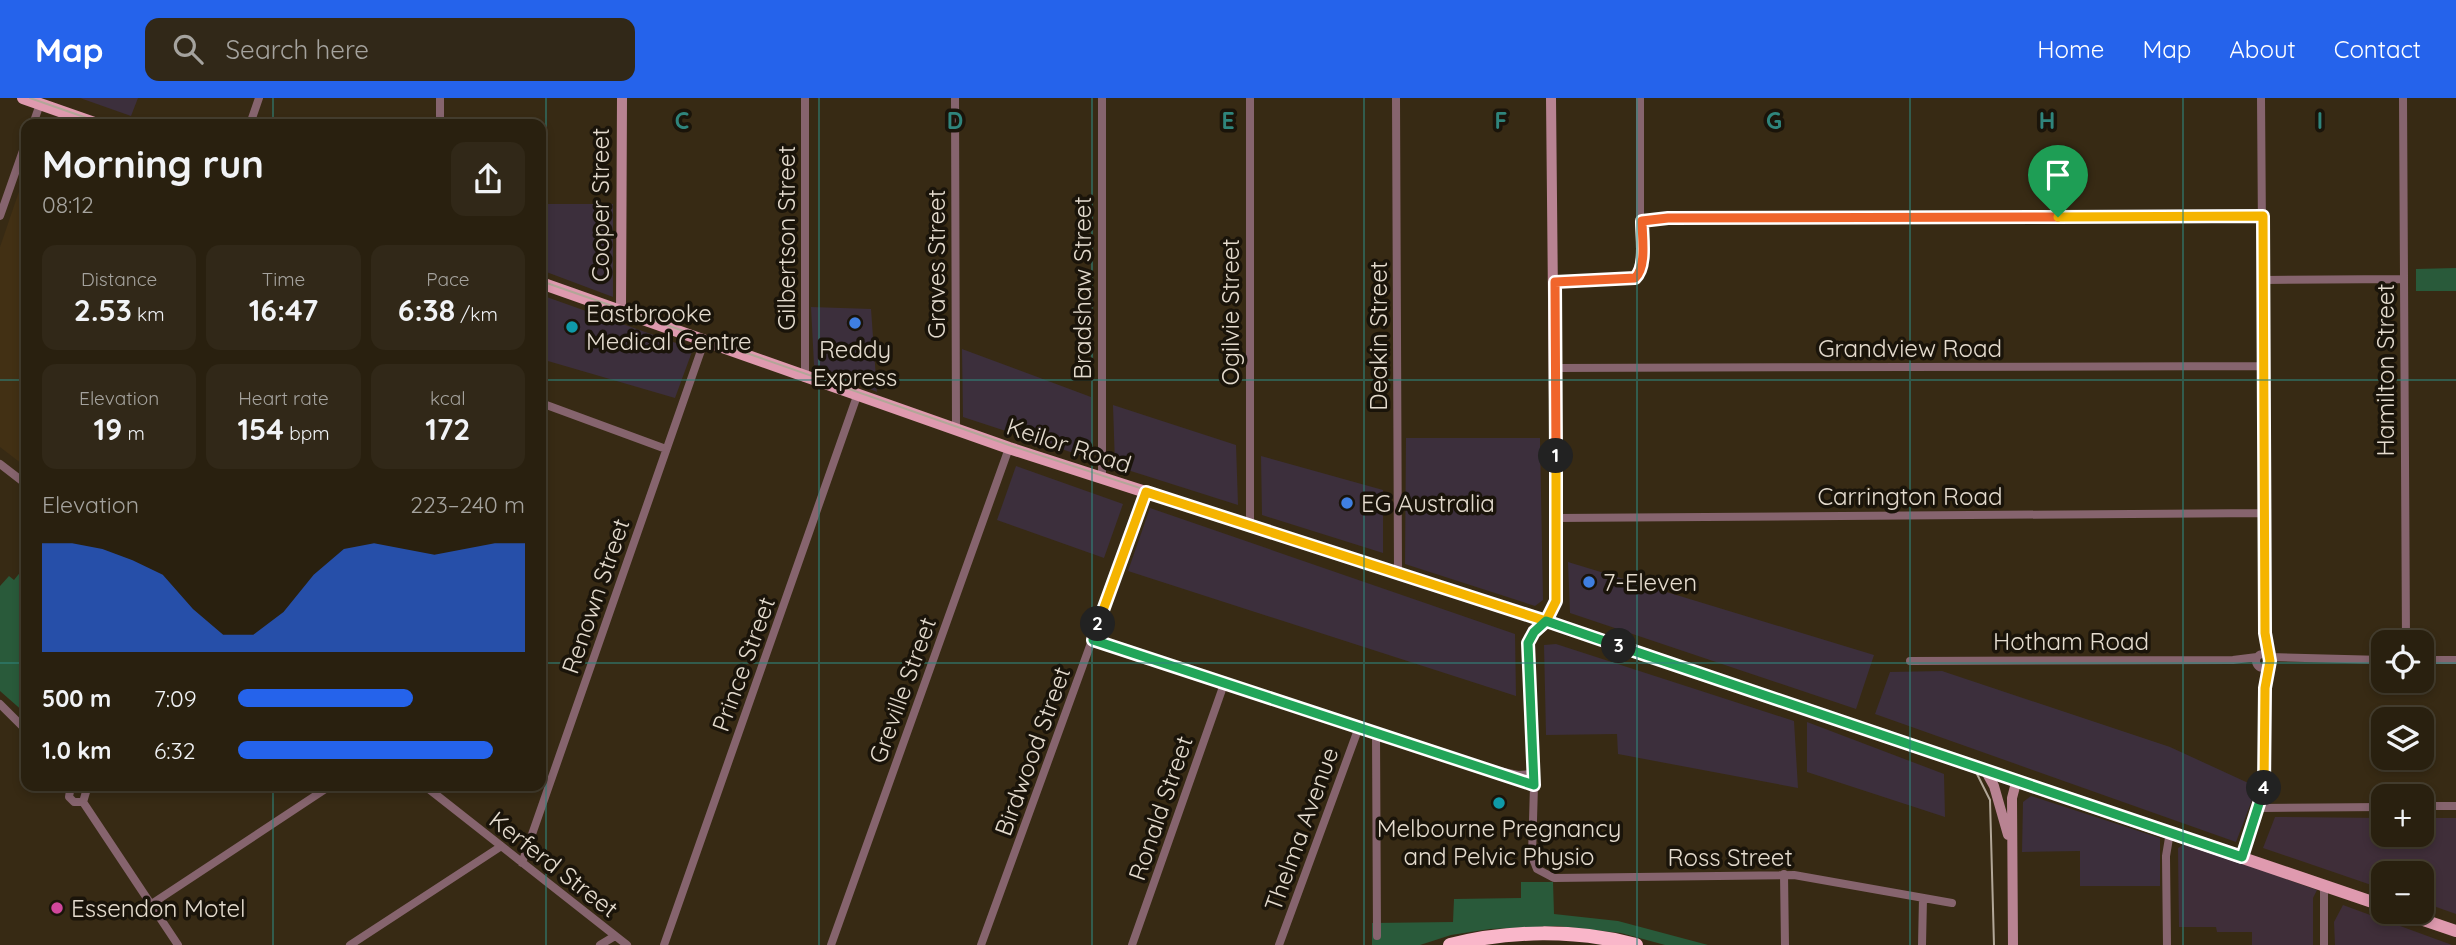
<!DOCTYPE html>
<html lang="en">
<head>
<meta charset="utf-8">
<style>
	body { margin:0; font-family:Quicksand,sans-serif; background:#312818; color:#f1f3f6; height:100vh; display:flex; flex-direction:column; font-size:26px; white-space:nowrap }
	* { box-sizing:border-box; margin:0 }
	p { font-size:23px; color:#a5a39e }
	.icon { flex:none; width:38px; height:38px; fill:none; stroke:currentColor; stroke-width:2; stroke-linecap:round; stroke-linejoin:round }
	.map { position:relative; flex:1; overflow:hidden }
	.panel { position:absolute; left:21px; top:21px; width:525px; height:672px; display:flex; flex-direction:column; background:#29200f; border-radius:14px; box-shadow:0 4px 10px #0003,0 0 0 2px #453e2f }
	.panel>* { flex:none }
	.buttons { position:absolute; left:2371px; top:532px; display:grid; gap:14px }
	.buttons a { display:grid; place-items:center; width:63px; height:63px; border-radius:14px; background:#29200f; box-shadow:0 4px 10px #0003,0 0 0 2px #453e2f; font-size:35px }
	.pin { position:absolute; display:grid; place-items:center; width:60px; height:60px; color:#fff; margin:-72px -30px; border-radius:50% 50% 50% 0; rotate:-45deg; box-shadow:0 0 7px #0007 }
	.pin .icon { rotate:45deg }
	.km { position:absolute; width:35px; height:35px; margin:-18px; border-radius:50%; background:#222; color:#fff; font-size:19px; line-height:35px; text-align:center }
	.round { display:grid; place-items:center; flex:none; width:74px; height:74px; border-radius:14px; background:#312818 }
	.summary { display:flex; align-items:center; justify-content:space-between; height:119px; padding:0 21px }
	h1 { font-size:38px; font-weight:700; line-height:52px }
	.stats { display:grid; grid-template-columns:repeat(3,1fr); gap:10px; height:119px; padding:7px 21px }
	.stats div { display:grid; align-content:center; border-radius:14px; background:#312818; text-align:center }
	.stats b { font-size:30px; font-weight:700 }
	.stats small { font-size:19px; font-weight:400 }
	.stats p { font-size:19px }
	.chart { height:196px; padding:14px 21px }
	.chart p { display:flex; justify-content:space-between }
	.chart svg { width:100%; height:126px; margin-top:7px; fill:#2563eb; opacity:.7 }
	ul { padding:0 21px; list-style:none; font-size:23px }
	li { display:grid; grid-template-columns:112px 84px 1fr; align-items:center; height:52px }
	li i { height:18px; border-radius:9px; background:#2563eb }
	header { display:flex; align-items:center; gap:42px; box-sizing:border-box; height:98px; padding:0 35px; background:#2563eb; color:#fff }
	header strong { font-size:33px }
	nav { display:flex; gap:38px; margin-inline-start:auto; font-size:24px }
	.search { width:490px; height:63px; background:#312818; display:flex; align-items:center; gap:18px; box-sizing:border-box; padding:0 24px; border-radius:14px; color:#a5a39e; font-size:26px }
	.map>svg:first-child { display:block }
	.commercial { fill:#3c2f3c }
	.industrial { fill:#3f2e39 }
	.built { fill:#423014 }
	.green { fill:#295a3a }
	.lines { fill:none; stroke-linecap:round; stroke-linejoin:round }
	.street { stroke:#86646e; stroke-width:8 }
	.secondary { stroke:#b88392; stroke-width:10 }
	.primary { stroke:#df9aaf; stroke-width:12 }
	.highway { stroke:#f9b6c9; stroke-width:14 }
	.tram { stroke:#b2a798; stroke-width:2 }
	.split-1-casing { stroke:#fff; stroke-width:14 }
	.split-2-casing { stroke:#fff; stroke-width:14 }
	.split-3-casing { stroke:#fff; stroke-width:14 }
	.split-4-casing { stroke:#fff; stroke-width:14 }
	.split-5-casing { stroke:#fff; stroke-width:14 }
	.split-1 { stroke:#f0652b; stroke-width:9 }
	.split-2 { stroke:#f5b400; stroke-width:9 }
	.split-3 { stroke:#22a559; stroke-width:9 }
	.split-4 { stroke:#22a559; stroke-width:9 }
	.split-5 { stroke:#f5b400; stroke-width:9 }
	.grid { fill:none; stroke:#2f857c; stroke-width:2; stroke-opacity:0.55 }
	.shop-dot { fill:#3f7fe0; stroke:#1a140a; stroke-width:2.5 }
	.culture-dot { fill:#0f9aa8; stroke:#1a140a; stroke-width:2.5 }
	.hotel-dot { fill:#d1479c; stroke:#1a140a; stroke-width:2.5 }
	.labels { text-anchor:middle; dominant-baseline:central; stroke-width:7; stroke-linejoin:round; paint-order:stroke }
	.street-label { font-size:24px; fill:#e4dbce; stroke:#1a140a }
	.poi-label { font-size:24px; fill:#e4dbce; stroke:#1a140a; text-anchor:start }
	.grid-label { font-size:23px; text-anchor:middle; font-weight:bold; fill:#2f857c; stroke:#1a140a; stroke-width:7; stroke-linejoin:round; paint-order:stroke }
</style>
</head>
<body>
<header>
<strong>Map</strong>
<div class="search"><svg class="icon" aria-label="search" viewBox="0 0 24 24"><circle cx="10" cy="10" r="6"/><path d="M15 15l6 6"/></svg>Search here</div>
<nav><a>Home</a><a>Map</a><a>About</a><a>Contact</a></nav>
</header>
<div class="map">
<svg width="2456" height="847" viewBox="0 0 2456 847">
	<rect width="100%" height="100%" fill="#372a14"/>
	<path class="commercial" d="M 80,0 L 138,0 L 131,18 Z
		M 541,106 L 613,106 L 613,199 L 541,172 Z
		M 541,197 L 693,251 L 675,300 L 541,261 Z
		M 811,209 L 871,211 L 877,294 L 814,267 Z
		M 962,251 L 1091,299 L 1092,361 L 963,319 Z
		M 1113,307 L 1236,347 L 1238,407 L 1115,368 Z
		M 1406,340 L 1540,340 L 1543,502 L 1535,508 L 1405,466 Z
		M 1261,358 L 1383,392 L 1383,455 L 1262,417 Z
		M 1016,368 L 1123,406 L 1104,460 L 997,422 Z
		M 1150,410 L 1515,536 L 1516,598 L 1128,473 Z
		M 1568,464 L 1874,557 L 1856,611 L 1570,515 Z
		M 1556,546 L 1794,623 L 1798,690 L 1618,656 L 1617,636 L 1546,637 L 1544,547 Z
		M 1942,573 L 2170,649 L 2257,689 L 2236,744 L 1875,616 L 1890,574 Z
		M 1807,624 L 1944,676 L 1945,719 L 1807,674 Z
		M 2031,698 L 2160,740 L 2160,788 L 2080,788 L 2080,753 L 2022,754 L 2023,704 Z"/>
	<path class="industrial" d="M 2275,719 L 2383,720 L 2384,737 L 2422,737 L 2422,720 L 2456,720 L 2456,816 L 2422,804 L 2422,775 L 2384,775 L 2383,791 L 2263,750 Z
		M 2186,745 L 2317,792 L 2313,800 L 2313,847 L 2252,847 L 2252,834 L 2217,834 L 2216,829 L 2179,829 L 2178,750 Z
		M 2343,807 L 2452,847 L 2335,847 L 2334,824 Z"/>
	<path class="built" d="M 26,73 L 26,369 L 0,349 L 0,149 Z"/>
	<path class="green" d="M 2456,170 L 2456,193 L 2416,193 L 2416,171 Z
		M 26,467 L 26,492 L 22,495 L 26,499 L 25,615 L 0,593 L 0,488 L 9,478 L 14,482 Z
		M 1521,784 L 1553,784 L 1554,816 L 1618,823 L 1708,847 L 1665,847 L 1621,835 L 1557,828 L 1490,831 L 1451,837 L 1420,847 L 1372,847 L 1372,825 L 1453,824 L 1454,801 L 1521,800 Z"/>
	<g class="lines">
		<path class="street" d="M 805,0 L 805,280
			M 955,0 L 956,331
			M 1250,0 L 1250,427
			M 1396,0 L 1398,475
			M 2261,0 L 2265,535 L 2268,558
			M 2403,0 L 2406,544
			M 33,26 L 40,6
			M 250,26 L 259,0
			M 440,26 L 440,0
			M 0,118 L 26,44
			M 1642,123 L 1668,120 L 2263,118
			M 2264,182 L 2404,181
			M 1555,184 L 1627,183 L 1640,176 L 1640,0
			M 1556,270 L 2264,268
			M 541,305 L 666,351
			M 0,366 L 26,386
			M 1102,379 L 1102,0
			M 1556,420 L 2264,415
			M 1546,523 L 1534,534 L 1528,546 L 1534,687 L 1532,758 L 1537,771 L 1554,780 L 1794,777 L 1952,805
			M 1093,542 L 1489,671 L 1518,677 L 1534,676
			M2256 563a7 7 0 1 1 14 0a7 7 0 1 1-14 0Z
			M 2269,559 L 2384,562
			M 2422,562 L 2456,562
			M 1910,563 L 2233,562 L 2257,559
			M 0,606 L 26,632
			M 1376,635 L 1377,838
			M 1501,678 L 1534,687
			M 77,688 L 70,693 L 69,699 L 74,704 L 83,704
			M 79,688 L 86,694 L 83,704
			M 425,688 L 627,847
			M 83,704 L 178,847
			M 2422,708 L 2456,708
			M 2260,710 L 2384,709
			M 2242,759 L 2264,695 L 2267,569
			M 522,765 L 704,244
			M 1784,776 L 1785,847
			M 2324,787 L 2324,847
			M 150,807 L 330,688
			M 350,847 L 500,749
			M 600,847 L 615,838
			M 664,847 L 857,298
			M 831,847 L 1009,350
			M 981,847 L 1146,394
			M 1132,847 L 1224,586
			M 1279,847 L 1359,629
			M 1922,847 L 1923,800
			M 2167,847 L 2166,758 L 2170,734"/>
		<path class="secondary" d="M 621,214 L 622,0
			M 1546,523 L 1556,503 L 1551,0
			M 1984,670 L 1994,688 L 2008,737
			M 2013,847 L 2012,700 L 2017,681"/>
		<path class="primary" d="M 23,0 L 97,26
			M 541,185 L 1009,350 L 1546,523 L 2384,808
			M 2400,814 L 2456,833"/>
		<path class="highway" d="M 1450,847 C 1510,832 1575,831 1636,847"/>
		<path class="tram" d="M 30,0 L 104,26
			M 541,183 L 1009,347 L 1950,656 L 1977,676 L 1990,702 L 1994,847"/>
	</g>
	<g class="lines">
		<g class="split-1-casing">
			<path id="split-1" d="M 1556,358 L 1555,184 L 1635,180 C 1647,169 1642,139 1642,123 L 1668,120 L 2058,119"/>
		</g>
		<g class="split-2-casing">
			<path id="split-2" d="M 1098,526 L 1146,394 L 1546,523 L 1556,503 L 1556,358"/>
		</g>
		<g class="split-3-casing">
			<path id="split-3" d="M 1098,526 L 1093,542 L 1534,687 L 1528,545 L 1534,534 L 1546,523 L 1619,548"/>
		</g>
		<g class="split-4-casing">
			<path id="split-4" d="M 1619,548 L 2242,759 L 2264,690"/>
		</g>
		<g class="split-5-casing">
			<path id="split-5" d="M 2058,119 L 2263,118 L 2265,535 L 2270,563 L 2265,590 L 2264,690"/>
		</g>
		<use href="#split-1" class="split-1"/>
		<use href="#split-2" class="split-2"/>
		<use href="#split-3" class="split-3"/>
		<use href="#split-4" class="split-4"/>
		<use href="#split-5" class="split-5"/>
	</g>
	<path class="grid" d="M 273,0 L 273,26M 546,0 L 546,847M 819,0 L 819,847M 1092,0 L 1092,847M 1364,0 L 1364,847M 1637,0 L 1637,847M 1910,0 L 1910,847M 2183,0 L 2183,847M 0,282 L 26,282M 541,282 L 2456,282M 0,565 L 26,565M 541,565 L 2384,565M 2422,565 L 2456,565M 273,688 L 273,847"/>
	<g class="shop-dot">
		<circle cx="855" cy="225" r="7"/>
		<circle cx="1347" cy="405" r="7"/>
		<circle cx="1589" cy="484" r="7"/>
	</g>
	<g class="culture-dot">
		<circle cx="572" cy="229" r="7"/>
		<circle cx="1499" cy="705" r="7"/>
	</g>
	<circle class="hotel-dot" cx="57" cy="810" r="7"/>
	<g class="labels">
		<g class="street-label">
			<text transform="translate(600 107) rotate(-90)">Cooper Street</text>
			<text transform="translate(786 140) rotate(-90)">Gilbertson Street</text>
			<text transform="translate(936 166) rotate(-90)">Graves Street</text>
			<text transform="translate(1082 190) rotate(-90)">Bradshaw Street</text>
			<text transform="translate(1230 214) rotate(-90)">Ogilvie Street</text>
			<text transform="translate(1378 238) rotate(-90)">Deakin Street</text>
			<text x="1910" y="250">Grandview Road</text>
			<text transform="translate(2385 272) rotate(-90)">Hamilton Street</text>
			<text transform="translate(1069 347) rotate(18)">Keilor Road</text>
			<text x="1910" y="398">Carrington Road</text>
			<text transform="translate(595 498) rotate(-71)">Renown Street</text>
			<text x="2071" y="543">Hotham Road</text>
			<text transform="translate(743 566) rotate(-70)">Prince Street</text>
			<text transform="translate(902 592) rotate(-70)">Greville Street</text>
			<text transform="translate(1032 653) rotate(-70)">Birdwood Street</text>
			<text transform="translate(1160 710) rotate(-71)">Ronald Street</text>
			<text transform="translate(1301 731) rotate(-70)">Thelma Avenue</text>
			<text x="1730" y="759">Ross Street</text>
			<text transform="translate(554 766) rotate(38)">Kerferd Street</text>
		</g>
		<g class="poi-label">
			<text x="586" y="215">Eastbrooke<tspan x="586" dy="28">Medical Centre</tspan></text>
			<text x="855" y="251" text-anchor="middle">Reddy<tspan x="855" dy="28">Express</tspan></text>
			<text x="1361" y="405">EG Australia</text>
			<text x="1603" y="484">7-Eleven</text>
			<text x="1499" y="730" text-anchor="middle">Melbourne Pregnancy<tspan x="1499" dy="28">and Pelvic Physio</tspan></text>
			<text x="71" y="810">Essendon Motel</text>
		</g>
	</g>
	<g class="grid-label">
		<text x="682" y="31">C</text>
		<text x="955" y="31">D</text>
		<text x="1228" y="31">E</text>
		<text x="1501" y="31">F</text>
		<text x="1774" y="31">G</text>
		<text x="2047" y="31">H</text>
		<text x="2320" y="31">I</text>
	</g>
</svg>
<div class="buttons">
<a><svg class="icon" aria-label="locate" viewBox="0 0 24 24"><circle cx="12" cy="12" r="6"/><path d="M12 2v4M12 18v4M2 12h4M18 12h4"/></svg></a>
<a><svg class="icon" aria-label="layers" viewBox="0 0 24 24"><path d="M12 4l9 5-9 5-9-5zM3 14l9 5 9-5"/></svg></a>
<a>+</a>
<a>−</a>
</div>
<div class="pin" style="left:2058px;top:119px;background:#1e9e55"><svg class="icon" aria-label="arrive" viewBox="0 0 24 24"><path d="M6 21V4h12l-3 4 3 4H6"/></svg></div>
<b class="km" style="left:1556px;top:358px">1</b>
<b class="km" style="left:1098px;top:526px">2</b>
<b class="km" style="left:1619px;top:548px">3</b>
<b class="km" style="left:2264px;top:690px">4</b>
<section class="panel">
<div class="summary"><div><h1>Morning run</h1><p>08:12</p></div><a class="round"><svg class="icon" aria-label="share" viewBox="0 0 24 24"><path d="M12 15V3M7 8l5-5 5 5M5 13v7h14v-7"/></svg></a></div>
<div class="stats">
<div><p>Distance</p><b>2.53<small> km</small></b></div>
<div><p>Time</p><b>16:47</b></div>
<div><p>Pace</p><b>6:38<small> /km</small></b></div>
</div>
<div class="stats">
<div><p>Elevation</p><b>19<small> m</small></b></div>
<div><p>Heart rate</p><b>154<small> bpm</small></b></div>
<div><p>kcal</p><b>172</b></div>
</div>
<div class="chart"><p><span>Elevation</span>223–240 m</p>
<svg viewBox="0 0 160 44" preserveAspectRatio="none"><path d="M0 44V6L10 6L20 8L30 12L40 17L50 29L60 38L70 38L80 30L90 17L100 8L110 6L120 8L130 10L140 8L150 6L160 6V44z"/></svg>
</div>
<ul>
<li><b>500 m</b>7:09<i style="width:61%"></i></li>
<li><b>1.0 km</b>6:32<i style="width:89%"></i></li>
</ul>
</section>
</div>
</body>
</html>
